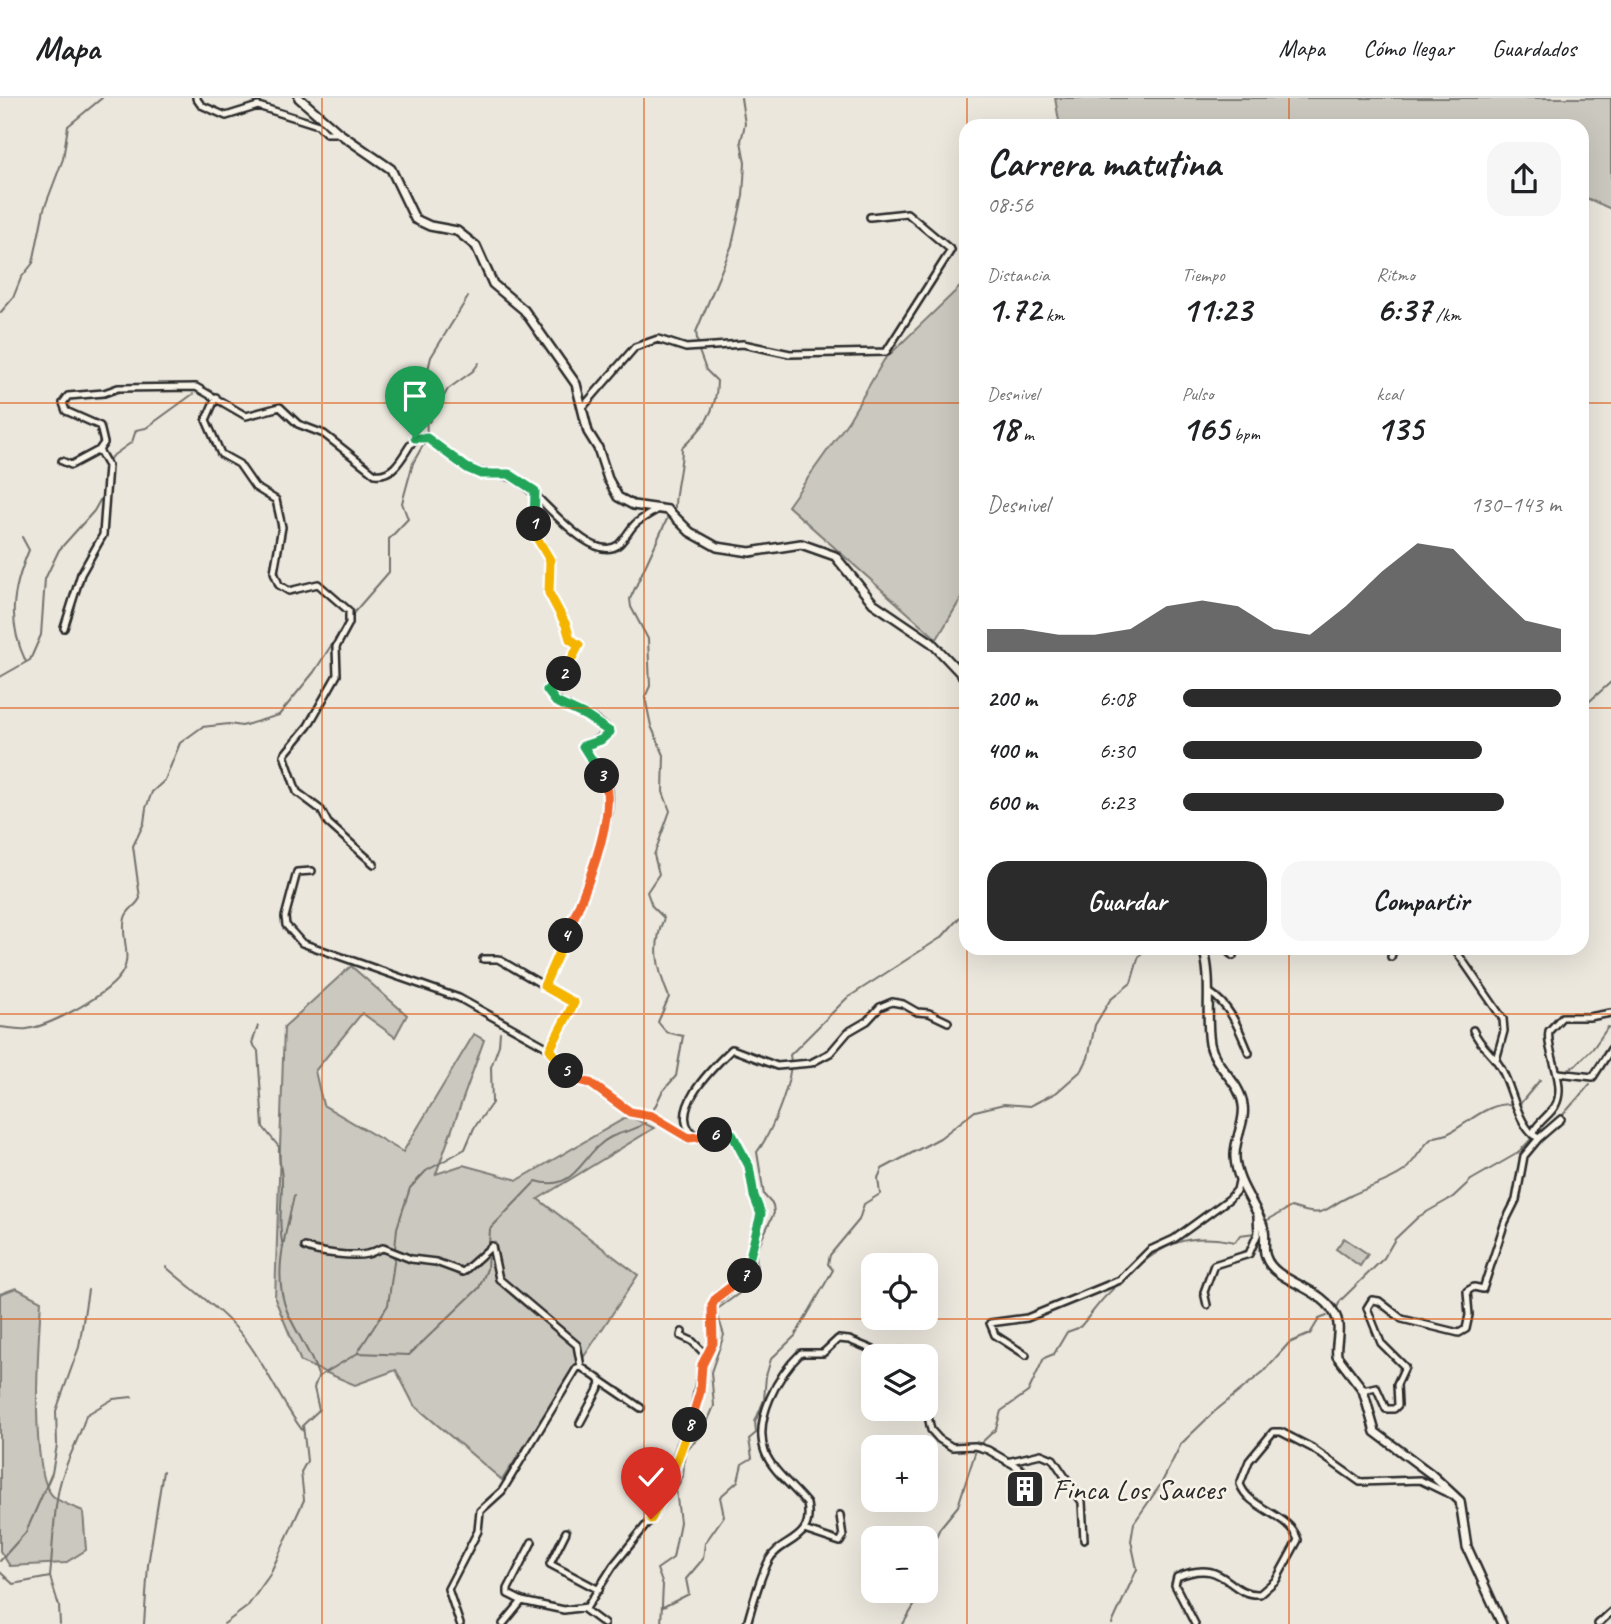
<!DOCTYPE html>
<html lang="es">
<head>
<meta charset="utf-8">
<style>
	body { margin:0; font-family:Caveat,sans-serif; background:#f6f6f6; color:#202124; height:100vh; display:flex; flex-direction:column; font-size:26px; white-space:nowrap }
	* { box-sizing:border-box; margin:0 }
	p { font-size:23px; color:#757577 }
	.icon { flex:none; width:38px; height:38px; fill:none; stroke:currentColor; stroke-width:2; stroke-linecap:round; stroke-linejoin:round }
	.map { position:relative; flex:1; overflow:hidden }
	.sheet { position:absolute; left:959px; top:21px; width:630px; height:836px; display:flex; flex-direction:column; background:#fff; border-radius:21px; box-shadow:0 7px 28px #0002 }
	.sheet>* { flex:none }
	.buttons { position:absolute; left:861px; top:1155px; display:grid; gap:14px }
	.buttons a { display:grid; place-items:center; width:77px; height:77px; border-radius:14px; background:#fff; box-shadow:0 7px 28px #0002; font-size:35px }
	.pin { position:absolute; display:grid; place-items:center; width:60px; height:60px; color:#fff; margin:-72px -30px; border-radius:50% 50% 50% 0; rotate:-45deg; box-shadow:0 0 7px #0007 }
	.pin .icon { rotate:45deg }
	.km { position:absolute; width:35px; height:35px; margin:-18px; border-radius:50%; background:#222; color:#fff; font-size:19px; line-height:35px; text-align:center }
	.round { display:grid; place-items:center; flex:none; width:74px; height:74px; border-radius:21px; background:#f6f6f6 }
	.headline { display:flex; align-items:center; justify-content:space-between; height:119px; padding:0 28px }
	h1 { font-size:38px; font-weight:700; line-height:52px }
	.figures { display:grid; grid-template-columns:repeat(3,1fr); gap:10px; height:119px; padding:7px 28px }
	.figures div { display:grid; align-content:center }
	.figures b { font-size:35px; font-weight:700 }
	.figures small { font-size:19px; font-weight:400 }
	.figures p { font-size:19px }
	.chart { height:196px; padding:14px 28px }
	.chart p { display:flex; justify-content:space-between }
	.chart svg { width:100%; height:126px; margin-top:7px; fill:#2b2b2b; opacity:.7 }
	.primary-button { display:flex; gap:14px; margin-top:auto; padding:14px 28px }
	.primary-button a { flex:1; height:80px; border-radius:21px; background:#2b2b2b; color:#fff; font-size:28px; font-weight:700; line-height:80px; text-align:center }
	.primary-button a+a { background:#f6f6f6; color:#202124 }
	ul { padding:0 28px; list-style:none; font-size:23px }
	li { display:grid; grid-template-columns:112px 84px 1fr; align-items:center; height:52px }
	li i { height:18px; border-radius:9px; background:#2b2b2b }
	header { display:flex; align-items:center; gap:42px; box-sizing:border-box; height:98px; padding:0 35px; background:#fff; border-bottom:2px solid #e0e0e0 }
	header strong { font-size:33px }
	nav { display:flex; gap:38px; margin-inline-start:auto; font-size:24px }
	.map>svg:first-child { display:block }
	.green { fill:#cbc8bf; stroke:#7b7a75; stroke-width:2 }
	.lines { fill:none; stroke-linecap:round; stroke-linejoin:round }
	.stream { stroke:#72716c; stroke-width:2 }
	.minor-casing { stroke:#2b2b2b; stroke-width:10 }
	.secondary-casing { stroke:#2b2b2b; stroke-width:12 }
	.minor { stroke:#f7f3e8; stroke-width:5 }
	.secondary { stroke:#f7f3e8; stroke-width:7 }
	.split-1-casing { stroke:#fff; stroke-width:14 }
	.split-2-casing { stroke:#fff; stroke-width:14 }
	.split-3-casing { stroke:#fff; stroke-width:14 }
	.split-4-casing { stroke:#fff; stroke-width:14 }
	.split-5-casing { stroke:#fff; stroke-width:14 }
	.split-6-casing { stroke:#fff; stroke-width:14 }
	.split-7-casing { stroke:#fff; stroke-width:14 }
	.split-8-casing { stroke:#fff; stroke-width:14 }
	.split-9-casing { stroke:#fff; stroke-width:14 }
	.split-1 { stroke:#22a559; stroke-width:9 }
	.split-2 { stroke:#f5b400; stroke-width:9 }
	.split-3 { stroke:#22a559; stroke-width:9 }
	.split-4 { stroke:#f0652b; stroke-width:9 }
	.split-5 { stroke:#f5b400; stroke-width:9 }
	.split-6 { stroke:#f0652b; stroke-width:9 }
	.split-7 { stroke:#22a559; stroke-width:9 }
	.split-8 { stroke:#f0652b; stroke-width:9 }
	.split-9 { stroke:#f5b400; stroke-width:9 }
	.grid { fill:none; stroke:#df570e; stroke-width:2; stroke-opacity:0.55 }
	.labels { text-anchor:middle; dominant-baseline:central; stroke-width:5; stroke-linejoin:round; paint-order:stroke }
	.poi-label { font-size:30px; fill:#2b2b2b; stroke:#f7f3e8; text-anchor:start }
</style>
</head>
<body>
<header>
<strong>Mapa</strong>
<nav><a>Mapa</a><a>Cómo llegar</a><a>Guardados</a></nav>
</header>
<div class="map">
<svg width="1611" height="1526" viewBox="0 0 1611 1526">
	<rect width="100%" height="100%" fill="#ebe7dd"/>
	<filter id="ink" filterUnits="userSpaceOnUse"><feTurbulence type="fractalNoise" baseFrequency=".0143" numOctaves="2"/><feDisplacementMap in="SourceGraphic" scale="14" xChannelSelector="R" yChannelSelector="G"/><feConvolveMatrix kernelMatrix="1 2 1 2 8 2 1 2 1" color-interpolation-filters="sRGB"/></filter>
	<g filter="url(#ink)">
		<path class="green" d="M 1055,0 L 1611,0 L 1611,111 L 1582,98 L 1582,28 L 1066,28 L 1059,23 Z
			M 966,183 L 966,492 L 937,541 L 788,408 L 849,322 L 884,262 Z
			M 351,868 L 407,917 L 395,939 L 362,915 L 315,973 L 323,1007 L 403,1054 L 474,936 L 484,942 L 436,1076 L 463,1067 L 518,1082 L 629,1018 L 654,1030 L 538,1101 L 638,1177 L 502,1382 L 414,1307 L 396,1272 L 355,1287 L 301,1264 L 275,1201 L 284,929 Z
			M 1344,1140 L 1368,1156 L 1360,1168 L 1336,1151 Z
			M 16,1190 L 41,1203 C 39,1238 28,1378 54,1399 C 61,1405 74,1409 83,1413 L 86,1452 L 65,1465 L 10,1468 L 0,1453 L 0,1196 Z"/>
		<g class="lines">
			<path class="stream" d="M 0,215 L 13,200 L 21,180 L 33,165 L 44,111 L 63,61 L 68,28 L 102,0
				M 698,247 L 696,234 L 732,147 L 743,98 L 745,65 L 741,43 L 745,26 L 741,0
				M 429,324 L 448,291 L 473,273 L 479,265
				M 108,365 L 111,359 L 132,344 L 136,332 L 146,330 L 193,296
				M 675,409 C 675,389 682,371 682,350 C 703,330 717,314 717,283 L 706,272 L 699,253
				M 22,439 L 29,452 C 12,492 7,524 26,564
				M 350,519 L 389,474 L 389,441 L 408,421 L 402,405 L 413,365 L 427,340 L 425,285 L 431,259 L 468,199
				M 0,579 L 30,562 L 41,537 L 45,481 L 59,452 L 94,413 L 104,395
				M 1582,610 L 1611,584
				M 258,928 L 252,945 L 258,953 L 263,1029 L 279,1049 C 278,1062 282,1071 282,1083 C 282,1107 278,1126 283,1150
				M 0,929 C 9,930 19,932 27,931 C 51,928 112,895 123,873 C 132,856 120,838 125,820 C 128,810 136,809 140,800 L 133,748 L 144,725 L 146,710 L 152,694 L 165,682 L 180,645 L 202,629 L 229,626 L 242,628 L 279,617 L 314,574 L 347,523
				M 1564,973 L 1575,968 L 1594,949 L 1608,929 L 1611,930
				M 1519,1007 L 1540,982
				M 651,1017 L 662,994 L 676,978 L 683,938 L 666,934 L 658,924 L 669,899 C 657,871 652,848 664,820 L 652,808 L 647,794 L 659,776 L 654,757 L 670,713 L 663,694 L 664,657 L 651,628 L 645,599 L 650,588 L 648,541 L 631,509 L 630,501 L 668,419
				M 1561,1019 L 1590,986
				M 294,1098 C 286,1135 272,1176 287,1213 C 296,1235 311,1254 318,1277
				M 1264,1124 L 1291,1109 C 1328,1121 1320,1112 1350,1098 C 1368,1089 1387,1085 1404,1073 C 1413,1066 1423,1047 1431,1041 C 1435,1038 1443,1038 1447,1036 C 1468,1026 1489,1002 1515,1007
				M 489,1147 L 490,1131 L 536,1083 C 577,1096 582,1053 611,1039 C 626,1032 639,1033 649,1020
				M 395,1151 L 397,1130 L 410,1090 L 426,1073 L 465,1051 L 474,1030 L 492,1005 L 491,969 L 499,947 L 500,934
				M 166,1169 C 191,1191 227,1216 246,1242 C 268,1271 281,1305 303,1333
				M 1128,1177 C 1163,1145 1187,1134 1235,1144 L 1240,1137 L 1255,1135
				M 1335,1214 L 1340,1203 L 1384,1160 L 1395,1141 L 1418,1119 L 1453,1099 L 1471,1082 L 1518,1055 L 1534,1038
				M 1080,1229 C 1094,1213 1105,1195 1122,1184
				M 358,1254 L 388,1207 L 395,1157
				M 980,1346 L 996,1331 L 1001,1313 L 1028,1294 L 1044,1260 L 1054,1256 L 1067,1234 L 1078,1230
				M 0,1463 L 26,1434 L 52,1375 L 57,1347 L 56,1313 L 79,1249 L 88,1192
				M 0,1474 L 13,1486 L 50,1479 L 59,1508 L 60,1526
				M 926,1477 L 931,1450 L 940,1430 L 958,1408 L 976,1352
				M 50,1479 C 53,1450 53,1418 59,1390 C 65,1363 79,1343 86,1317 L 113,1301 L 132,1299
				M 663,1509 L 689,1496 L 686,1481 L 703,1461 L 705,1445 L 724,1418 L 720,1399 L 738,1383 L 742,1366 L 752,1360 L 749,1341 L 756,1335 L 755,1324 L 764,1302 L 766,1278 L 771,1261 L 795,1238 L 833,1172 L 828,1166 L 830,1157 L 859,1122 L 864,1106 L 880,1096 L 878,1080 L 882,1071 L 940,1040 L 975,1013 L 1004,1006 L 1030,1008 L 1057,994 L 1082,972 L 1088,960 L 1095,927 L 1110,902 L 1131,885 L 1138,861 L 1144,850
				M 144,1526 L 148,1467 L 163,1373
				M 224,1526 L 247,1509 L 269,1478 L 304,1402 L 301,1374 L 307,1363 L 303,1327 L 319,1312 L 314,1290 L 318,1279 L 358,1255 L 409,1257 L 479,1190 L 487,1171 L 488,1153
				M 661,1526 L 663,1487 L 657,1471 L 673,1460 L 680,1424 L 676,1392 L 683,1378 L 685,1353 L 701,1338 L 714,1308 L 711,1274 L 724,1237 L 716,1212 L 741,1194 L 757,1177 L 756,1153 L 774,1115 L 773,1107 L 764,1097 L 757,1054 C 771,1036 795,979 790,957 L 847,900 L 942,839 L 966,812
				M 903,1526 L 923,1493
				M 1112,1526 L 1137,1471 L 1131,1443 L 1134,1425 L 1161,1386 L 1181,1346 L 1214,1314 L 1263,1274 L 1289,1245 L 1310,1236 L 1319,1221 L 1327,1218"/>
			<g class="minor-casing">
				<path id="minor" d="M 196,0 L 201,7 L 226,18 L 258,8 L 318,27 L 326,35 L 339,35
					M 216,299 L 206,322 L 221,356 L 239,366 L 255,389 L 276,402 L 282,429 L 274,474 L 279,487 L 289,493 L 318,486 L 349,513 L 349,525 L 336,549 L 337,577 L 308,628 L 284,657 L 297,694 L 321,712 L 328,725 L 374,766
					M 583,309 L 635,249 L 658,241 L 686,250 L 743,246 L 790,256 L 886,254 L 951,152 L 907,115 L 870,119
					M 62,363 L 71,367 L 99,352 L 104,345 L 100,328 L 66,313 L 63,305 L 68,298 L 104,295 L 118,290 L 196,289 L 246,318 L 280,309 L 298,326 L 324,336 L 375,376 C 396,379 404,354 415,340 C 431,337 448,357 460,366 C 479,380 501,371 520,384 C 540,396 591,467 618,447 C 625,441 629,432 635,426 C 642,420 650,416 658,411
					M 535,393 L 535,434 L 550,462 L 549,495 L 566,527 L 569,539 L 579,548 L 563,579 L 546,592 C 562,614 596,614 610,635 L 583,648 C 589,662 604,674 608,689 C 618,726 561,851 544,888
					M 64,530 L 81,476 L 103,437 L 108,368 L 99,352
					M 312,773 L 297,774 L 285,819 L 286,827 L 302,845 L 459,900 L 550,951 L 571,978 L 589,984 L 630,1014 L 652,1019 L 689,1040 L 730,1035 L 750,1070 L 754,1098 L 761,1113 L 748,1173 L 712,1207 L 713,1245 L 703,1264 L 692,1323 L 680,1348 L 665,1394 L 651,1421 L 613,1468 L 587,1509 L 564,1512 L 522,1503 L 503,1526
					M 1224,850 L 1233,858
					M 1454,850 L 1503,921 L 1504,933 L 1496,962
					M 1391,859 L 1394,850
					M 483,861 L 498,861 L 574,905 L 550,951
					M 1209,894 C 1231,908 1239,931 1249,955
					M 1473,932 C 1481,950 1495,957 1502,972 C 1513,993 1516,1020 1533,1037
					M 1558,975 L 1593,979 L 1611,951
					M 699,1040 C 661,1019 713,969 732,951 L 777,968 L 811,965 L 830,955 L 848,934 L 867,923 L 880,909 L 892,904 L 903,906 L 917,914 L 929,915 L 948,924
					M 1539,1040 L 1561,1021
					M 492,1148 L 499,1181 L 577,1247 L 581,1269
					M 305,1149 C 316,1155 354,1159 367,1156 C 373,1155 377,1151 383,1150 L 411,1161 L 436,1164 L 463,1174 L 492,1148
					M 1207,1207 L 1204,1194 L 1214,1167 L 1249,1156 L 1258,1135 L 1257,1119
					M 682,1234 L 681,1238 L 692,1243 L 706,1257
					M 1026,1257 L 995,1237 L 990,1225 L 1027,1220 L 1120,1182 L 1150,1152 L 1174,1141 L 1229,1101 L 1237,1092 L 1239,1083
					M 1363,1292 L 1376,1289 L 1386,1311 L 1394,1311 L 1398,1307 L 1397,1286 L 1405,1269 L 1381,1245 L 1367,1210 L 1372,1202 L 1379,1203 L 1402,1221 L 1459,1235 L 1466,1231 L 1469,1217 L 1467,1193 L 1474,1189 L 1483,1191 L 1505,1124 L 1516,1102 L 1524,1058 L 1539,1040 L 1533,1037 L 1534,1033 C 1539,1023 1550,1017 1555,1008 C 1568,986 1545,953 1549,933 L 1562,919 L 1589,919 L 1611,915
					M 926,1309 L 931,1332 L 939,1341 L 952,1349 L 975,1348 L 988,1352 L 1021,1371 L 1028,1387
					M 580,1325 L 601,1286 L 600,1282
					M 1007,1364 L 1041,1356 L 1053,1361 L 1082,1404 L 1084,1442
					M 804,1432 L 840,1444 L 843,1439 L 840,1417
					M 566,1434 L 550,1466 L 599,1492
					M 522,1503 L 508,1496 L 508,1491 L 532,1444
					M 584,1511 L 604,1526
					M 460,1526 L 448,1491 L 478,1433 L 480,1413 L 502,1393 L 577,1270 L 581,1269 L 641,1310
					M 747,1526 C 753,1505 759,1481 769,1462 C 780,1441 815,1444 807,1406 C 795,1390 772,1373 765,1354 C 753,1321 778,1277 801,1255 L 823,1255 L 838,1241 L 849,1242 L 888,1258
					M 1195,1526 L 1175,1487 L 1177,1479 C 1227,1458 1226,1498 1260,1496 L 1276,1482 L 1298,1442 C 1289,1415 1249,1412 1240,1386 L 1249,1363 L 1273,1334 L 1281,1334 L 1312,1350 L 1360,1384 L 1420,1382 L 1451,1397
					M 1598,1526 L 1611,1514"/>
			</g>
			<g class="secondary-casing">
				<path id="secondary" d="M 299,0 L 339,35 L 391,71 L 415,121 L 430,128 L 457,133 L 476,148 L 493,186 L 524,212 L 576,286 L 588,334 L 598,350 L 608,381 L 618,399 L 633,407 L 668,412 L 690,434 L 717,449 L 750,454 L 801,446 L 835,458 L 873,505 L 932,545 L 966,581
					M 1203,850 C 1213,881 1205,915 1210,946 C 1215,970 1240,983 1243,1007 C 1246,1024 1234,1041 1235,1059 C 1236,1085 1255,1105 1263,1128 C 1267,1138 1262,1149 1266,1159 C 1275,1186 1326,1188 1337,1221 C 1341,1233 1335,1246 1337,1258 L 1363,1292 L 1375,1334 L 1431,1376 L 1460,1403 L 1467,1449 L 1502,1526"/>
			</g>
			<use href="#minor" class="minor"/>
			<use href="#secondary" class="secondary"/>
		</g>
	</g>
	<g class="lines" filter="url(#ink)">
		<g class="split-1-casing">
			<path id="split-1" d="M 415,340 L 427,340 L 467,370 L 481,376 L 509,376 L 535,393 L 534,426"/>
		</g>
		<g class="split-2-casing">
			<path id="split-2" d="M 534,426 L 537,440 L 550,462 L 549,495 L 566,527 L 570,541 L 579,547 L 564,576"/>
		</g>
		<g class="split-3-casing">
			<path id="split-3" d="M 564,576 L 547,592 L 556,604 L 586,618 L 610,634 L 601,642 L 583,648 L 602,678"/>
		</g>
		<g class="split-4-casing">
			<path id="split-4" d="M 566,838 C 581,804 622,710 602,678"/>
		</g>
		<g class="split-5-casing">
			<path id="split-5" d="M 566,973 L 550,951 L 574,905 L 544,888 L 566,838"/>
		</g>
		<g class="split-6-casing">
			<path id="split-6" d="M 566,973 L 575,981 L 590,985 L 630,1014 L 652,1018 L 689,1040 L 715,1037"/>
		</g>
		<g class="split-7-casing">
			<path id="split-7" d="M 715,1037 L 732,1036 L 749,1068 L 754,1098 L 761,1116 L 745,1178"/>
		</g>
		<g class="split-8-casing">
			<path id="split-8" d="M 690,1327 L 700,1294 L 702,1267 L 713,1245 L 712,1207 L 716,1200 L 745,1178"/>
		</g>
		<g class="split-9-casing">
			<path id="split-9" d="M 651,1421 L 665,1394 L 690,1327"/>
		</g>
		<use href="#split-1" class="split-1"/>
		<use href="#split-2" class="split-2"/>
		<use href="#split-3" class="split-3"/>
		<use href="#split-4" class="split-4"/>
		<use href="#split-5" class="split-5"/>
		<use href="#split-6" class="split-6"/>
		<use href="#split-7" class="split-7"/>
		<use href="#split-8" class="split-8"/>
		<use href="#split-9" class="split-9"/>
	</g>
	<path class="grid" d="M 322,0 L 322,1526M 644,0 L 644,1526M 967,0 L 967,28M 1289,0 L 1289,28M 0,305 L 966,305M 1582,305 L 1611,305M 0,610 L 966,610M 1582,610 L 1611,610M 967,850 L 967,1526M 1289,850 L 1289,1526M 0,916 L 1611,916M 0,1221 L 1611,1221"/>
	<defs>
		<g id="building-square" transform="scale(2.0125)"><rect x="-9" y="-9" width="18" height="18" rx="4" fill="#2b2b2b" stroke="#f7f3e8"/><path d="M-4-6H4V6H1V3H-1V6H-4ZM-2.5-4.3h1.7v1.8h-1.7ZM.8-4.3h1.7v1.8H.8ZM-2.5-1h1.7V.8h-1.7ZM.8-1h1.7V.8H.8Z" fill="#fff"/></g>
	</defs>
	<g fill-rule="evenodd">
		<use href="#building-square" x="1025" y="1391"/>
	</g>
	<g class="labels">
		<g class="poi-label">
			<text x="1052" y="1391">Finca Los Sauces</text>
		</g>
	</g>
</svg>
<div class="buttons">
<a><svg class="icon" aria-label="locate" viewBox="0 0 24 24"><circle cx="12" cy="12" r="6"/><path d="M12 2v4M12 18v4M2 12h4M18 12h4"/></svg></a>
<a><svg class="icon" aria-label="layers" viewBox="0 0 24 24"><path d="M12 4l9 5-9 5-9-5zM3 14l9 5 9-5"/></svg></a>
<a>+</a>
<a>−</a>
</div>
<div class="pin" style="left:415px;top:340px;background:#1e9e55"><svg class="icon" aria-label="arrive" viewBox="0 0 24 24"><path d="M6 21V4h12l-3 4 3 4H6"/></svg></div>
<div class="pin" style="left:651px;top:1421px;background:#d93025"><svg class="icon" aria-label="check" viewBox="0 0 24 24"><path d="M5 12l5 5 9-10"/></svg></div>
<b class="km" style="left:534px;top:426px">1</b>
<b class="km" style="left:564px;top:576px">2</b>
<b class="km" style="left:602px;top:678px">3</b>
<b class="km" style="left:566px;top:838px">4</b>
<b class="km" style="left:566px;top:973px">5</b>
<b class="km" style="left:715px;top:1037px">6</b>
<b class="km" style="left:745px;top:1178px">7</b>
<b class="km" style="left:690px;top:1327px">8</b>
<section class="sheet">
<div class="headline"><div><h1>Carrera matutina</h1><p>08:56</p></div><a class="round"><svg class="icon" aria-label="share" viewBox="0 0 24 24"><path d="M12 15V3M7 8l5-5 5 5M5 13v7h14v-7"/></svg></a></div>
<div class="figures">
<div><p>Distancia</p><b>1.72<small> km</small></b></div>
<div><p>Tiempo</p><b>11:23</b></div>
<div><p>Ritmo</p><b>6:37<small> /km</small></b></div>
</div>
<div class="figures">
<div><p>Desnivel</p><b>18<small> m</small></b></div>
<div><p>Pulso</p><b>165<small> bpm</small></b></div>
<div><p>kcal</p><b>135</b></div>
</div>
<div class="chart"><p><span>Desnivel</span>130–143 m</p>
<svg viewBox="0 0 160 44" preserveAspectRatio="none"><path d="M0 44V36L10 36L20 38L30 38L40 36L50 28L60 26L70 28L80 36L90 38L100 28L110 16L120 6L130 8L140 21L150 33L160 36V44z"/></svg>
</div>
<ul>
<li><b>200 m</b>6:08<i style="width:100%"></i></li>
<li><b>400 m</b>6:30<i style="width:79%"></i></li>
<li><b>600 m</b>6:23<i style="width:85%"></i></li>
</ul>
<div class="primary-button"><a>Guardar</a><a>Compartir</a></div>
</section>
</div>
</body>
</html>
